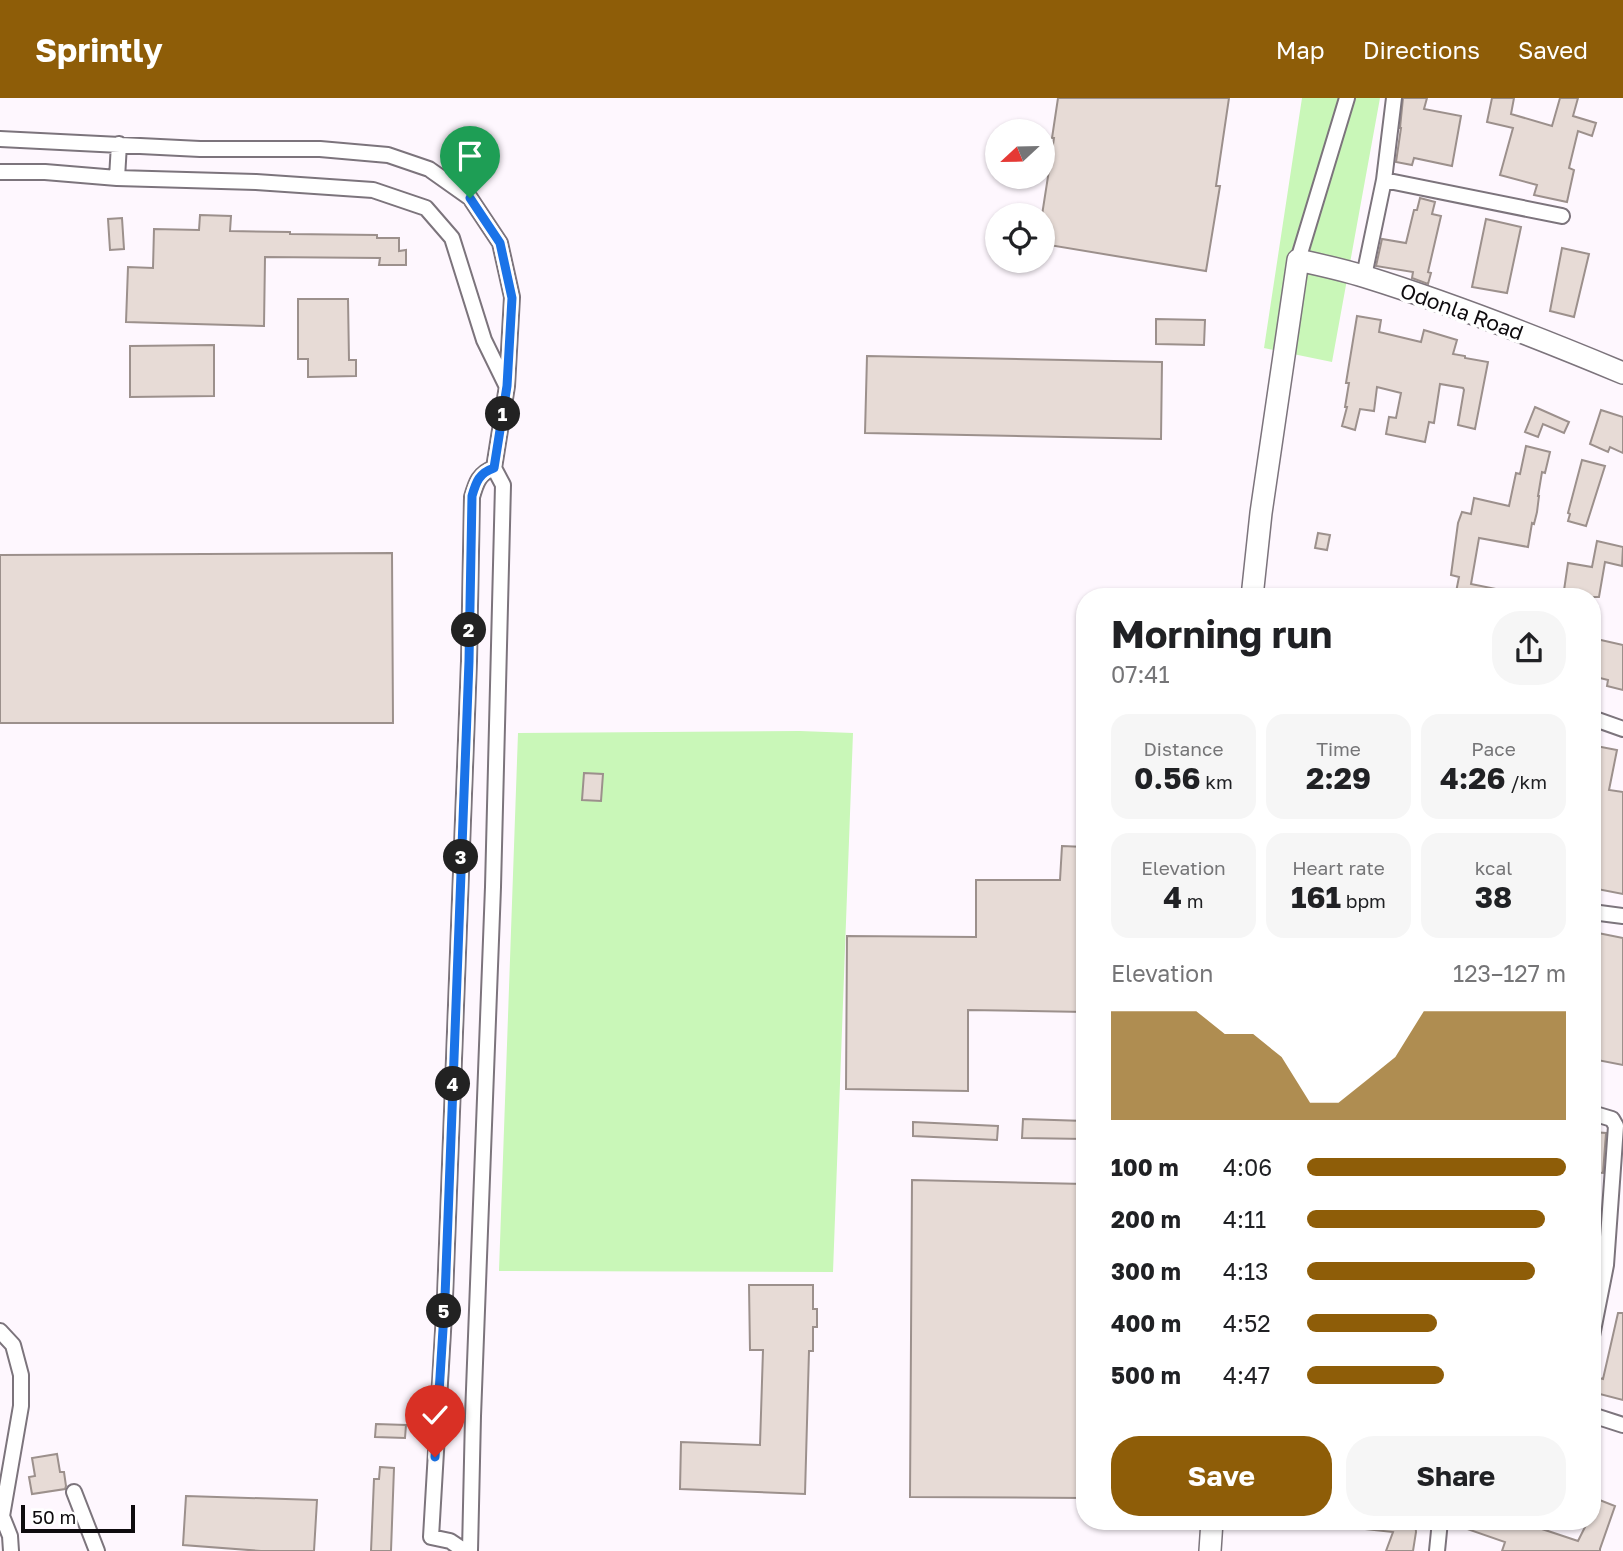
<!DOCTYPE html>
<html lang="en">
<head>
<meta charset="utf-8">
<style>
	body { margin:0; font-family:"Golos Text",sans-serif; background:#f6f6f6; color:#202124; height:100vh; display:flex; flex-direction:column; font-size:26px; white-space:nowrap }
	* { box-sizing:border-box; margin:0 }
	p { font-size:23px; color:#757577 }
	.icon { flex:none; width:38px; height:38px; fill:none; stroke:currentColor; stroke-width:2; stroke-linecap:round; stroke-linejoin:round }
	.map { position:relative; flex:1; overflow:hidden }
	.details { position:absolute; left:1076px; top:490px; width:525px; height:942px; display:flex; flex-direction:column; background:#fff; border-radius:28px; box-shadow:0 2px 5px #0004 }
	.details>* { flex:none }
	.needle { width:46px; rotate:248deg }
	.buttons { position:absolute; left:985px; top:21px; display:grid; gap:14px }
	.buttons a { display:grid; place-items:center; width:70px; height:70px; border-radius:50%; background:#fff; box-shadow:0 2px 5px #0004; font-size:35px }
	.scale { position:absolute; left:21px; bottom:18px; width:114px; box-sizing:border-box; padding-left:7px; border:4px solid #0e0b0e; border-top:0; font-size:19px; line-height:24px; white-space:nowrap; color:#0e0b0e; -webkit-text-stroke:5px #fff; paint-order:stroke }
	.pin { position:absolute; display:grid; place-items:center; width:60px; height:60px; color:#fff; margin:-72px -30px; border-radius:50% 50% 50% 0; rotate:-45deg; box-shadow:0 0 7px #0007 }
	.pin .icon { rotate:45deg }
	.km { position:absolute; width:35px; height:35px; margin:-18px; border-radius:50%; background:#222; color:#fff; font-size:19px; line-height:35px; text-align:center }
	.round { display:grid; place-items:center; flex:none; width:74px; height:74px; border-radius:28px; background:#f6f6f6 }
	.head { display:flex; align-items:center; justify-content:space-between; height:119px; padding:0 35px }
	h1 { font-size:38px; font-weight:700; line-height:52px }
	.stats { display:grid; grid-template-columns:repeat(3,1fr); gap:10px; height:119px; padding:7px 35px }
	.stats div { display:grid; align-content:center; border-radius:18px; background:#f6f6f6; text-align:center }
	.stats b { font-size:30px; font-weight:700 }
	.stats small { font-size:19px; font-weight:400 }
	.stats p { font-size:19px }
	.chart { height:196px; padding:14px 35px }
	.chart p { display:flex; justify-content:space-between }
	.chart svg { width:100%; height:126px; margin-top:7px; fill:#8e5d08; opacity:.7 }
	.primary-button { display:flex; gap:14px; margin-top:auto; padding:14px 35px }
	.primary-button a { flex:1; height:80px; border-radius:28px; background:#8e5d08; color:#fff; font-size:28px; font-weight:700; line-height:80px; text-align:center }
	.primary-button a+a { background:#f6f6f6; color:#202124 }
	ul { padding:0 35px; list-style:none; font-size:23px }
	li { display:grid; grid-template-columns:112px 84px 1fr; align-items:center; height:52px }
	li i { height:18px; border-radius:9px; background:#8e5d08 }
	header { display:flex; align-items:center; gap:42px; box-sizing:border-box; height:98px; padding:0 35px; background:#8e5d08; color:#fff }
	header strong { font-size:33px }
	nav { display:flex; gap:38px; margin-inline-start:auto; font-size:24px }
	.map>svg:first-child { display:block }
	.green { fill:#c9f7b8 }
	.building { fill:#e7dbd6; stroke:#9c908c; stroke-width:2 }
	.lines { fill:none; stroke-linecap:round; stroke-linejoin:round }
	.street-casing { stroke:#7c747c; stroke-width:18 }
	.secondary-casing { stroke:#7c747c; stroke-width:24 }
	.street { stroke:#fff; stroke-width:14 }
	.secondary { stroke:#fff; stroke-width:21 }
	.route-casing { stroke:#fff; stroke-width:14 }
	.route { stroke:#1a73e8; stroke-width:9 }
	.labels { text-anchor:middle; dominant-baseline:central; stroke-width:7; stroke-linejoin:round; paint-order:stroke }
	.street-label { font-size:21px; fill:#0e0b0e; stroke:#fff }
</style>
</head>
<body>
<header>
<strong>Sprintly</strong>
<nav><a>Map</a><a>Directions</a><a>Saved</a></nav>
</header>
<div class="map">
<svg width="1623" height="1453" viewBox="0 0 1623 1453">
	<rect width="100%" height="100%" fill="#fef7fe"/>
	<path class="green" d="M 1302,0 L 1380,0 L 1332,264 L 1264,250 Z
		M 800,633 L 853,635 L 833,1174 L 499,1173 L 518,635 Z"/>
	<path class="building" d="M 1058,0 L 1229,0 L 1216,88 L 1220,88 L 1206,173 L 1043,146 L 1042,117 L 1054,40 L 1052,40 Z
		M 1403,0 L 1427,0 L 1424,11 L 1461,18 L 1452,68 L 1414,60 L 1412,67 L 1396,64 L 1401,30 L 1400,30 Z
		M 1492,0 L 1514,0 L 1511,16 L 1552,28 L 1560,0 L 1578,0 L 1573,18 L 1596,25 L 1592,38 L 1578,33 L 1569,70 L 1574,72 L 1567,104 L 1534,97 L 1537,87 L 1500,77 L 1513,30 L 1487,24 Z
		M 1420,100 L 1435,104 L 1432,116 L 1441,118 L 1428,174 L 1431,175 L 1428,186 L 1412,180 L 1413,174 L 1376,168 L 1382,141 L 1406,145 L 1414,112 L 1417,112 Z
		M 200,117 L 231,118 L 230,133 L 290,134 L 290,136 L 377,137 L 377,140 L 399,140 L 399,153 L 406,152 L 406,167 L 379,167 L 380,160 L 265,159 L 264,228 L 126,224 L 128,169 L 153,170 L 154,131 L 199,132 Z
		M 122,120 L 124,151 L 110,152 L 108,121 Z
		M 1486,121 L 1521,129 L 1507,195 L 1472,189 Z
		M 1562,150 L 1589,156 L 1574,219 L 1550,213 Z
		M 298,201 L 348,201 L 349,262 L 356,262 L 356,278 L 308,279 L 308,261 L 298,261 Z
		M 1357,218 L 1381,222 L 1379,234 L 1421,244 L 1424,232 L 1457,242 L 1453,256 L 1465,258 L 1465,260 L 1488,264 L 1475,331 L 1458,327 L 1464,292 L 1463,290 L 1440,286 L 1434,325 L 1429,324 L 1425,344 L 1386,336 L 1389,319 L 1396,320 L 1401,295 L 1377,289 L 1374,313 L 1360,311 L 1355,332 L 1342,328 L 1347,309 L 1345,309 L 1349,285 L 1346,285 Z
		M 1156,221 L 1205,222 L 1204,247 L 1156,246 Z
		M 214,247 L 214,298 L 130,299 L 130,248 Z
		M 867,258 L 1162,264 L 1161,341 L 865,335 Z
		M 1535,309 L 1569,324 L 1564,335 L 1543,326 L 1538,339 L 1525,334 Z
		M 1601,312 L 1623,319 L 1623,355 L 1610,349 L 1608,354 L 1590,346 Z
		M 1526,348 L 1550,354 L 1545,375 L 1542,374 L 1538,398 L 1539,398 L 1537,414 L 1534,426 L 1532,425 L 1528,449 L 1479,440 L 1471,486 L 1506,493 L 1505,499 L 1455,499 L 1459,479 L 1451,477 L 1458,425 L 1462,414 L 1471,416 L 1474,400 L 1509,408 L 1516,375 L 1520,376 Z
		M 1582,362 L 1605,368 L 1586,428 L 1568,423 L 1570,416 L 1568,415 Z
		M 1318,435 L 1330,437 L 1327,452 L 1315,450 Z
		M 1597,443 L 1623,449 L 1622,468 L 1605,464 L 1599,499 L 1563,499 L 1568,465 L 1592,469 Z
		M 392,455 L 393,625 L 0,625 L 0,457 Z
		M 1592,540 L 1623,547 L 1623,592 L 1607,588 L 1608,582 L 1592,578 Z
		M 1596,648 L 1617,652 L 1609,692 L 1623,694 L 1623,796 L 1592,790 L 1595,753 L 1592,752 L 1592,666 Z
		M 584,675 L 603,676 L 601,703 L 582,702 Z
		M 1062,748 L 1085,749 L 1085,914 L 968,912 L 968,993 L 846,991 L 847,838 L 976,839 L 976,782 L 1060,782 Z
		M 1598,835 L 1623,840 L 1623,967 L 1592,961 L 1592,938 L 1596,922 L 1592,922 L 1592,878 L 1598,847 L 1595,847 Z
		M 1023,1021 L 1085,1023 L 1085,1041 L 1022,1040 Z
		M 913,1024 L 998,1028 L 997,1042 L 913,1038 Z
		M 1592,1034 L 1606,1035 L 1603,1075 L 1592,1074 Z
		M 912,1082 L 1085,1086 L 1085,1400 L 910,1399 Z
		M 749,1187 L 813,1187 L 813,1211 L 817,1211 L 817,1229 L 813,1229 L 813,1253 L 809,1253 L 805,1396 L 680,1391 L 681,1344 L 760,1347 L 763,1252 L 750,1252 Z
		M 1618,1215 L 1623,1215 L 1623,1302 L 1592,1294 L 1592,1278 L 1603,1281 Z
		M 376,1326 L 406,1327 L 405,1340 L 375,1339 Z
		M 57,1356 L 60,1374 L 64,1374 L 66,1388 L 65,1391 L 32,1396 L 29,1379 L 35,1378 L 32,1360 Z
		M 380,1369 L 394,1370 L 391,1453 L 371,1453 L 374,1381 L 379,1381 Z
		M 186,1398 L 317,1402 L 314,1453 L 261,1453 L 183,1447 Z
		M 1597,1401 L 1615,1408 L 1600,1451 L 1600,1453 L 1502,1453 L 1505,1444 L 1450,1425 L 1451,1423 L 1541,1423 L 1539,1430 L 1578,1443 L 1588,1423 L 1592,1423 L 1592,1412 Z
		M 1367,1423 L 1415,1423 L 1416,1434 L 1413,1453 L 1386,1453 L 1393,1434 L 1366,1431 Z"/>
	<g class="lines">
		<g class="street-casing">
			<path id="street" d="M 0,41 L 200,51 L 320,51 L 388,57 L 429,71 L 470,100 L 500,145 L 512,199 L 507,288 L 494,370 L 503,387 L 493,789 L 473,1318 L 470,1453
				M 0,74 L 45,74 L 117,80 L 256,84 L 373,92 L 426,110 L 452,140 L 484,242 L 506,287
				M 117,80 L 119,46
				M 1384,82 L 1562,118
				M 1298,162 L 1347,0
				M 1364,178 L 1384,82 L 1394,0
				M 1592,620 L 1623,631
				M 1592,814 L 1623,818
				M 1592,1015 L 1612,1021 L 1616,1028 L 1606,1167 L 1592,1238
				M 0,1233 L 13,1247 L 21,1277 L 21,1308 L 2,1418
				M 1592,1317 L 1623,1327
				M 74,1394 L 97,1453
				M 0,1416 L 2,1418 L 10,1438 L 11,1453
				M 465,1453 L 450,1443 L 431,1439 L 445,1199 L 469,563 L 472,399 C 476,385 479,375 494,370
				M 1437,1453 L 1440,1423"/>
		</g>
		<g class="secondary-casing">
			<path id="secondary" d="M 1252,499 L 1261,415 L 1298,162 C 1321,167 1344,172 1366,179 C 1453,206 1539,240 1623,275
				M 1210,1453 L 1212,1423"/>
		</g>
		<use href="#street" class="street"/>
		<use href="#secondary" class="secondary"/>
	</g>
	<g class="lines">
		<g class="route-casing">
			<path id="route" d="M 435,1359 L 445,1199 L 469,563 L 472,398 C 476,384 479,375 494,370 L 507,288 L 512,200 L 500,145 L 470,100"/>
		</g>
		<use href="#route" class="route"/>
	</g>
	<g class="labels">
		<g class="street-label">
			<text transform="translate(1462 213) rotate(20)">Odonla Road</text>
		</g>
	</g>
</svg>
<div class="buttons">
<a><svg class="needle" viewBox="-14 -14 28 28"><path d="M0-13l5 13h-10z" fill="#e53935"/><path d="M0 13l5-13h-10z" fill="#757577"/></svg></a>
<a><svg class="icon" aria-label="locate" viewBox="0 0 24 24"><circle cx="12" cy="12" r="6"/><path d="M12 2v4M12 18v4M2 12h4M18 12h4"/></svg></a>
</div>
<div class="scale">50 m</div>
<div class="pin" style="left:470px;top:100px;background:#1e9e55"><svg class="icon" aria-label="arrive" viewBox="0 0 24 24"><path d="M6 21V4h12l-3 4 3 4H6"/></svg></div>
<div class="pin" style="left:435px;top:1359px;background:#d93025"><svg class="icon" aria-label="check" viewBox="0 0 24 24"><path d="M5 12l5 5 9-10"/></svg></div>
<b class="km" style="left:503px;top:316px">1</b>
<b class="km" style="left:469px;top:532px">2</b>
<b class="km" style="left:461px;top:759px">3</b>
<b class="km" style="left:453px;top:986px">4</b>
<b class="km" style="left:444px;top:1213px">5</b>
<section class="details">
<div class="head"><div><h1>Morning run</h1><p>07:41</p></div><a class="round"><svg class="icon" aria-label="share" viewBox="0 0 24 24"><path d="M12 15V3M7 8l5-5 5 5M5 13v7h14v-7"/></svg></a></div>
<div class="stats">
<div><p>Distance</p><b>0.56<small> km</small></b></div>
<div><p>Time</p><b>2:29</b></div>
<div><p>Pace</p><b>4:26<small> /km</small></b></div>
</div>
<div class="stats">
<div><p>Elevation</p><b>4<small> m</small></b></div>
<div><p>Heart rate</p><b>161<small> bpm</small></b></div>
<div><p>kcal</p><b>38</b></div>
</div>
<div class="chart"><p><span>Elevation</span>123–127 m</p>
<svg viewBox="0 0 160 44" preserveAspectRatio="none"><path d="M0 44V6L10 6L20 6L30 6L40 14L50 14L60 22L70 38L80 38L90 30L100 22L110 6L120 6L130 6L140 6L150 6L160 6V44z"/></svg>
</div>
<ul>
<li><b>100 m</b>4:06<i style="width:100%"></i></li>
<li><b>200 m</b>4:11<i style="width:92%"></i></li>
<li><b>300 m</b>4:13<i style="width:88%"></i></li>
<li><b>400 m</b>4:52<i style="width:50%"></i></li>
<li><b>500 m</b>4:47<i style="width:53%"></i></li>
</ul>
<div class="primary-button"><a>Save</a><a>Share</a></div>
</section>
</div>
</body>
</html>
